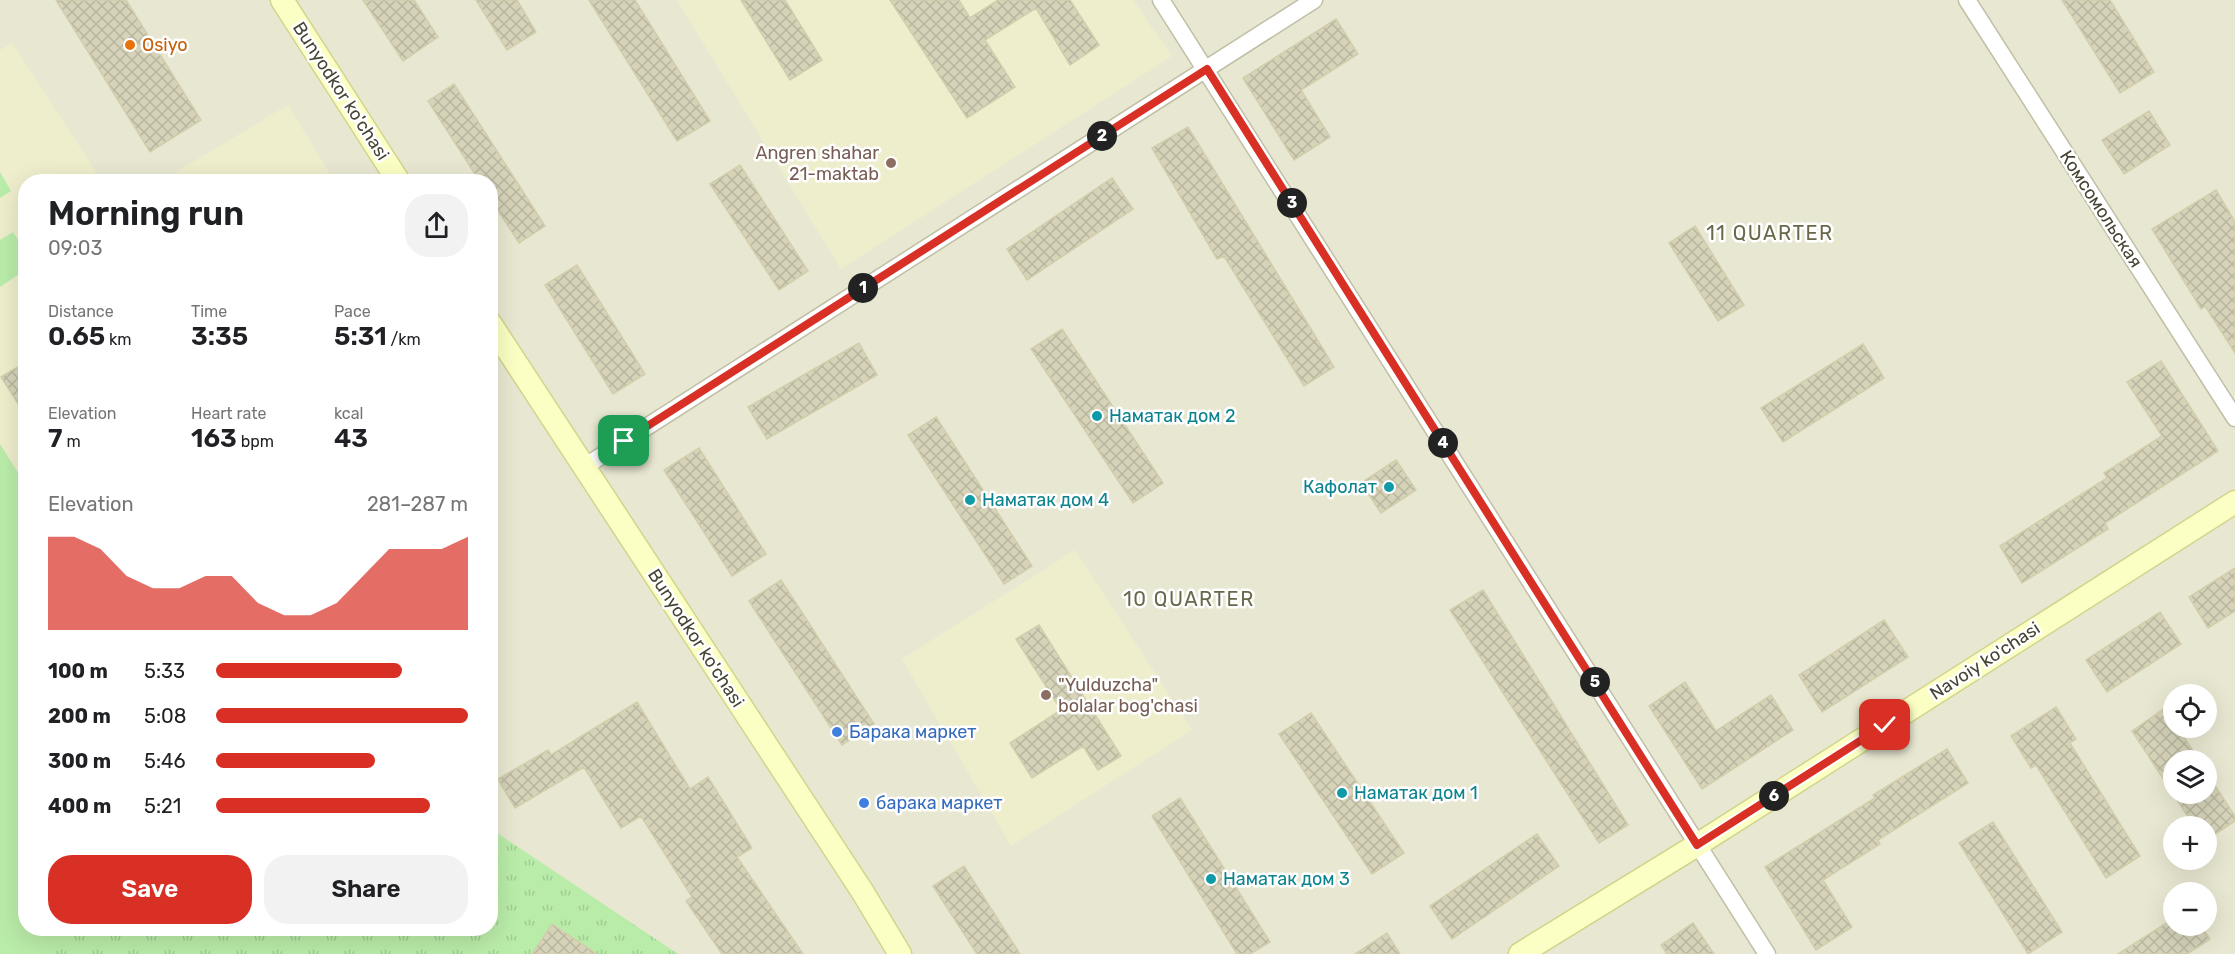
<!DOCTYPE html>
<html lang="en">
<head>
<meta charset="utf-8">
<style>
	body { margin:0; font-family:Rubik,sans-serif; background:#f2f2f2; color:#202124; height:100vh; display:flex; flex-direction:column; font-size:22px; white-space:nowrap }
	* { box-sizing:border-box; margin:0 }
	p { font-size:20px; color:#757577 }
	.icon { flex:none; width:33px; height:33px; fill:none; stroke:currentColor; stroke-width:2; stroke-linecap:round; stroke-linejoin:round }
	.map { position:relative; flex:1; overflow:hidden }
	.drawer { position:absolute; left:18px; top:174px; width:480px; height:762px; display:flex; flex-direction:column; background:#fff; border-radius:24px; box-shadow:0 6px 24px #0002 }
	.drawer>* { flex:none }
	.controls { position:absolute; left:2163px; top:684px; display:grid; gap:12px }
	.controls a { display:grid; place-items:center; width:54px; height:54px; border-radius:50%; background:#fff; box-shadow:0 6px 24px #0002; font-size:30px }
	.pin { position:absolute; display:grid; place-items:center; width:51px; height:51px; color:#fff; margin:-26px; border-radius:12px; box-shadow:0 3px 9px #0006 }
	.km { position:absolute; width:30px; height:30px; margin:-15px; border-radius:50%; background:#222; color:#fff; font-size:16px; line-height:30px; text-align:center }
	.round { display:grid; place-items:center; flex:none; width:63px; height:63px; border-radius:24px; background:#f2f2f2 }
	.summary { display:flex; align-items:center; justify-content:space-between; height:102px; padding:0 30px }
	h1 { font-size:33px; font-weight:600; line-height:45px }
	.figures { display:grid; grid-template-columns:repeat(3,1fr); gap:9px; height:102px; padding:6px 30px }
	.figures div { display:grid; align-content:center }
	.figures b { font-size:26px; font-weight:600 }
	.figures small { font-size:16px; font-weight:400 }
	.figures p { font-size:16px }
	.chart { height:168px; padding:12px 30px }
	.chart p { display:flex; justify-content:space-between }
	.chart svg { width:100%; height:108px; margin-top:6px; fill:#d93025; opacity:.7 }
	.button { display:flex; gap:12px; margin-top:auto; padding:12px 30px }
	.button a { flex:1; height:69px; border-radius:24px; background:#d93025; color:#fff; font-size:24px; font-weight:600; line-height:69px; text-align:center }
	.button a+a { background:#f2f2f2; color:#202124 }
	ul { padding:0 30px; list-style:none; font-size:20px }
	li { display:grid; grid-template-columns:96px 72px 1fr; align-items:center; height:45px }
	li i { height:15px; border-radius:8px; background:#d93025 }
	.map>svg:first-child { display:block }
	.residential { fill:#e8e8d2; fill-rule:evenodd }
	.education { fill:#eeeecd }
	.grass { fill:#baeca9 }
	.park { fill:url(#park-tufts) }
	.building { fill:url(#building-cross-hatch); stroke:#d2ceab; stroke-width:1.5 }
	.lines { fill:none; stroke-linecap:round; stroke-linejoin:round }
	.street-casing { stroke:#c0bfa6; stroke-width:19 }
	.secondary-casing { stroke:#d2d48e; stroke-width:25 }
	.street { stroke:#fff; stroke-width:16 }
	.secondary { stroke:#fcffc3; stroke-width:22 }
	.route-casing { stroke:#fff; stroke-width:12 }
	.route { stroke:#d93025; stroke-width:8 }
	.food-dot { fill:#e8710a; stroke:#fff; stroke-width:2 }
	.education-dot { fill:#8d6e63; stroke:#fff; stroke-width:2 }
	.culture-dot { fill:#0f9aa8; stroke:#fff; stroke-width:2 }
	.shop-dot { fill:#3f7fe0; stroke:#fff; stroke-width:2 }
	.labels { text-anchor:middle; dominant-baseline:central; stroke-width:5; stroke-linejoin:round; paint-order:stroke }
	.food-label { font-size:18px; fill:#c56008; stroke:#fff; text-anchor:start }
	.street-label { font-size:18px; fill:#464533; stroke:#fff }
	.education-label { font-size:18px; fill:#785e54; stroke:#fff; text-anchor:end }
	.culture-label { font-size:18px; fill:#0d838f; stroke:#fff; text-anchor:start }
	.shop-label { font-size:18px; fill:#366cbe; stroke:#fff; text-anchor:start }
	.neighbourhood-label { font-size:20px; letter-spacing:1.5px; fill:#6a674a; stroke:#fff }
</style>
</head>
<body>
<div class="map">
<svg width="2235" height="954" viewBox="0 0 2235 954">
	<defs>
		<pattern id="park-tufts" width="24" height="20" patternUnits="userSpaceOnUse" patternTransform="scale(1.5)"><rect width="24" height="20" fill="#baeca9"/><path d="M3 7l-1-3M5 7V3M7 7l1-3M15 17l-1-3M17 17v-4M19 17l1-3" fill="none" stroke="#a1cc92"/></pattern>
		<pattern id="building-cross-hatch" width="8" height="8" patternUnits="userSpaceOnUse" patternTransform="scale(1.5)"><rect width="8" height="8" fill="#d6d3b9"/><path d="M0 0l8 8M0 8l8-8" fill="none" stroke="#b9b6a0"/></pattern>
	</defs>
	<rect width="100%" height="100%" fill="#f4f4e4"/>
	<path class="residential" d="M 0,0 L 2235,0 L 2235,954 L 0,954 ZM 26,182 L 490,182 L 490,928 L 26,928 ZM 2174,694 L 2206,694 L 2206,728 L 2174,728 ZM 2174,760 L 2206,760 L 2206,794 L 2174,794 ZM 2174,826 L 2206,826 L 2206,860 L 2174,860 ZM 2174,892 L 2206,892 L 2206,926 L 2174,926 Z"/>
	<path class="education" d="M 677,0 L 1133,0 L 1172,56 L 841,269 Z
		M 12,43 L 102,181 L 26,182 L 25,484 L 0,444 L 0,50 Z
		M 288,105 L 334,181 L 161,181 Z
		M 1075,550 L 1192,730 L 1011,846 L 902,659 Z"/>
	<path class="grass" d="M 0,172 L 11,191 L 0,198 Z
		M 13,232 L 25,251 L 25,270 L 0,287 L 0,240 Z
		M 0,444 L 25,484 L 26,928 L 52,929 L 52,954 L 0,954 Z"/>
	<path class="park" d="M 491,829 L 678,954 L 51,954 L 51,929 L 490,928 Z"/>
	<path class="building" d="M 56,0 L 126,0 L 201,120 L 150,152 Z
		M 363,0 L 414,0 L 438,37 L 403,61 Z
		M 476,0 L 517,0 L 536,32 L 507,50 Z
		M 589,0 L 635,0 L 710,121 L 677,141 Z
		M 741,0 L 785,0 L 822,60 L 790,80 Z
		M 890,0 L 959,0 L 970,18 L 998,0 L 1070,0 L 1099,45 L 1070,65 L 1036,8 L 985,40 L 1015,87 L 967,118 Z
		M 2062,0 L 2110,0 L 2154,72 L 2120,93 Z
		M 1336,19 L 1358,54 L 1301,90 L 1330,137 L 1294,160 L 1243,78 Z
		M 454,84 L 545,226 L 519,243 L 490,198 L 490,182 L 480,182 L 428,101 Z
		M 2149,111 L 2170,145 L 2124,174 L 2102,140 Z
		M 1188,127 L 1334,367 L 1304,386 L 1224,256 L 1217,259 L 1152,148 Z
		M 740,165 L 808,271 L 779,290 L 710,184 Z
		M 1112,178 L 1133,209 L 1027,280 L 1007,249 Z
		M 2216,190 L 2235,222 L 2235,353 L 2205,306 L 2201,309 L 2152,229 Z
		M 1695,226 L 1744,305 L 1718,321 L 1669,243 Z
		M 577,265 L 645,374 L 613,394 L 545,285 Z
		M 1062,329 L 1163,483 L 1133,503 L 1031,349 Z
		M 859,343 L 877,375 L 767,439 L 748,407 Z
		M 1863,344 L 1884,378 L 1783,442 L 1761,408 Z
		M 2161,361 L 2218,451 L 2105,523 L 2108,529 L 2022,583 L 2000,546 L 2107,478 L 2104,473 L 2162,436 L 2127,382 Z
		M 26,362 L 26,416 L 1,377 Z
		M 936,417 L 1032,566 L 1004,584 L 908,435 Z
		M 699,448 L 766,554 L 732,576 L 664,470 Z
		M 1396,460 L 1416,490 L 1381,513 L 1361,483 Z
		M 2235,568 L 2235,611 L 2208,628 L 2189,597 Z
		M 781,580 L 874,724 L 842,745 L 749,601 Z
		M 1483,590 L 1628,825 L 1599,843 L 1450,610 Z
		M 2160,612 L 2181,644 L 2107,692 L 2086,660 Z
		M 1884,620 L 1908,657 L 1822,712 L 1799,675 Z
		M 1039,625 L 1121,756 L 1098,770 L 1083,746 L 1032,778 L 1010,743 L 1061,710 L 1016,639 Z
		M 1685,682 L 1716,731 L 1771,695 L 1793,730 L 1702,789 L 1649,706 Z
		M 637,702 L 690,789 L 708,777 L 752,848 L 737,857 L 803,954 L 722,954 L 686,901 L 692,897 L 641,816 L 621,828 L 584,767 L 515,808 L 498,779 L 548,750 L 551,755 Z
		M 2056,707 L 2076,739 L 2070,743 L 2140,856 L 2106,878 L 2036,765 L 2031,768 L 2011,736 Z
		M 2165,708 L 2174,721 L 2174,728 L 2178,728 L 2199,760 L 2174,760 L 2174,794 L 2206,794 L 2206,772 L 2235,816 L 2235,821 L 2206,840 L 2206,826 L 2194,826 L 2132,731 Z
		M 1311,713 L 1404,853 L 1372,874 L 1279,734 Z
		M 1947,749 L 1968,783 L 1878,840 L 1880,844 L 1823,880 L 1852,927 L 1816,950 L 1765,867 L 1875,798 L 1873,795 Z
		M 1180,798 L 1270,942 L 1250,954 L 1237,954 L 1152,816 Z
		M 1993,822 L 2062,932 L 2028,954 L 1959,843 Z
		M 1537,834 L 1559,866 L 1452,939 L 1430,906 Z
		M 964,866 L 1020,954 L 977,954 L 933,886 Z
		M 2174,918 L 2174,926 L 2201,926 L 2210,939 L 2187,954 L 2118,954 Z
		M 1693,923 L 1714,954 L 1667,954 L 1661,945 Z
		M 552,924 L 597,954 L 532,954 Z
		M 1387,933 L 1400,954 L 1355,954 Z"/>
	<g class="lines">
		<g class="street-casing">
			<path id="street" d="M 1161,0 L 1767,954
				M 1967,0 L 2235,418
				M 584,467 L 1314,0"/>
		</g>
		<g class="secondary-casing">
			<path id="secondary" d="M 282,0 L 399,182
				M 490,323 L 862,891 L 900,954
				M 1520,954 L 1697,845 L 2235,502"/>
		</g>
		<use href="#street" class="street"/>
		<use href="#secondary" class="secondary"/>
	</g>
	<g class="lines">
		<g class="route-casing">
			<path id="route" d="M 624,441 L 1207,69 L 1697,845 L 1885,725"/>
		</g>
		<use href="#route" class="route"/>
	</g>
	<circle class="food-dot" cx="130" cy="45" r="6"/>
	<g class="education-dot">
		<circle cx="891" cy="163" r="6"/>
		<circle cx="1046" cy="695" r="6"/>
	</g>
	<g class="culture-dot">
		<circle cx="1097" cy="416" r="6"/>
		<circle cx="1389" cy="487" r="6"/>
		<circle cx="970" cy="500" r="6"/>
		<circle cx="1342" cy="793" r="6"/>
		<circle cx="1211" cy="879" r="6"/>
	</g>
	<g class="shop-dot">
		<circle cx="837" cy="732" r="6"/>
		<circle cx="864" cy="803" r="6"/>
	</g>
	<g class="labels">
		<g class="food-label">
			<text x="142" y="45">Osiyo</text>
		</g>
		<g class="street-label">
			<text transform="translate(341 91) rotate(57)">Bunyodkor ko'chasi</text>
			<text transform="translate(2101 209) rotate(57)">Комсомольская</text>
			<text transform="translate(696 638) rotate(57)">Bunyodkor ko'chasi</text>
			<text transform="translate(1985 661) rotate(-33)">Navoiy ko'chasi</text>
		</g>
		<g class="education-label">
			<text x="879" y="153">Angren shahar<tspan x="879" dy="21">21-maktab</tspan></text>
			<text x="1058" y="685" text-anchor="start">"Yulduzcha"<tspan x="1058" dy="21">bolalar bog'chasi</tspan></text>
		</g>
		<g class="culture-label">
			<text x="1109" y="416">Наматак дом 2</text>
			<text x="1377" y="487" text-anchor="end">Кафолат</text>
			<text x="982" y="500">Наматак дом 4</text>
			<text x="1354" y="793">Наматак дом 1</text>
			<text x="1223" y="879">Наматак дом 3</text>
		</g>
		<g class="shop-label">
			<text x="849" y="732">Барака маркет</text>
			<text x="876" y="803">барака маркет</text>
		</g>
		<g class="neighbourhood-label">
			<text x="1770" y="233">11 QUARTER</text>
			<text x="1189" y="599">10 QUARTER</text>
		</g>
	</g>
</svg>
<div class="controls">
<a><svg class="icon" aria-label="locate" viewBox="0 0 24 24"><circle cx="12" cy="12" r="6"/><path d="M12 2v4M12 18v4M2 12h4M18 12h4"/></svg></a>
<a><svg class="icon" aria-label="layers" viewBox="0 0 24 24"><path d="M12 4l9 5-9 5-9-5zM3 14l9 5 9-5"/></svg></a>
<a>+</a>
<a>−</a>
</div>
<div class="pin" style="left:624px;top:441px;background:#1e9e55"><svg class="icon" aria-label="arrive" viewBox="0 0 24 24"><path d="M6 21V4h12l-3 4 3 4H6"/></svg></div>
<div class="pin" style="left:1885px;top:725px;background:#d93025"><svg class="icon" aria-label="check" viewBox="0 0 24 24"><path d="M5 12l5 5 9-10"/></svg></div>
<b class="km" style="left:863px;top:288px">1</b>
<b class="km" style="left:1102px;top:136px">2</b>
<b class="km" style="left:1292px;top:203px">3</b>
<b class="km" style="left:1443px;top:443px">4</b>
<b class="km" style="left:1595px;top:682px">5</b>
<b class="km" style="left:1774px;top:796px">6</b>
<section class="drawer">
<div class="summary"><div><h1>Morning run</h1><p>09:03</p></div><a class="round"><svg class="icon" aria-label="share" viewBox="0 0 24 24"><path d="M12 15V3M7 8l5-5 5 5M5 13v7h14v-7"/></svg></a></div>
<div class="figures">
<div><p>Distance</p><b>0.65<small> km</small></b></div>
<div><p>Time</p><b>3:35</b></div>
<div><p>Pace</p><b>5:31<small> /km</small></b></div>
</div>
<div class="figures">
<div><p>Elevation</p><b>7<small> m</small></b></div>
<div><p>Heart rate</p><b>163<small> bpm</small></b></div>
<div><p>kcal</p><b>43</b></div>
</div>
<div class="chart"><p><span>Elevation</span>281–287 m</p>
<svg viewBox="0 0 160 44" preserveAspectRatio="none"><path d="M0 44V6L10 6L20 11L30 22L40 27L50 27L60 22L70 22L80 33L90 38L100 38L110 33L120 22L130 11L140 11L150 11L160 6V44z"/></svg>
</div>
<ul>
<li><b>100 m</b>5:33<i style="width:74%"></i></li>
<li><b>200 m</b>5:08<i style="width:100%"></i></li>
<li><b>300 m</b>5:46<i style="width:63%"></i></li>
<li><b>400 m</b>5:21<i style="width:85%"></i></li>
</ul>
<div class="button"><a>Save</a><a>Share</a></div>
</section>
</div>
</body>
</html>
